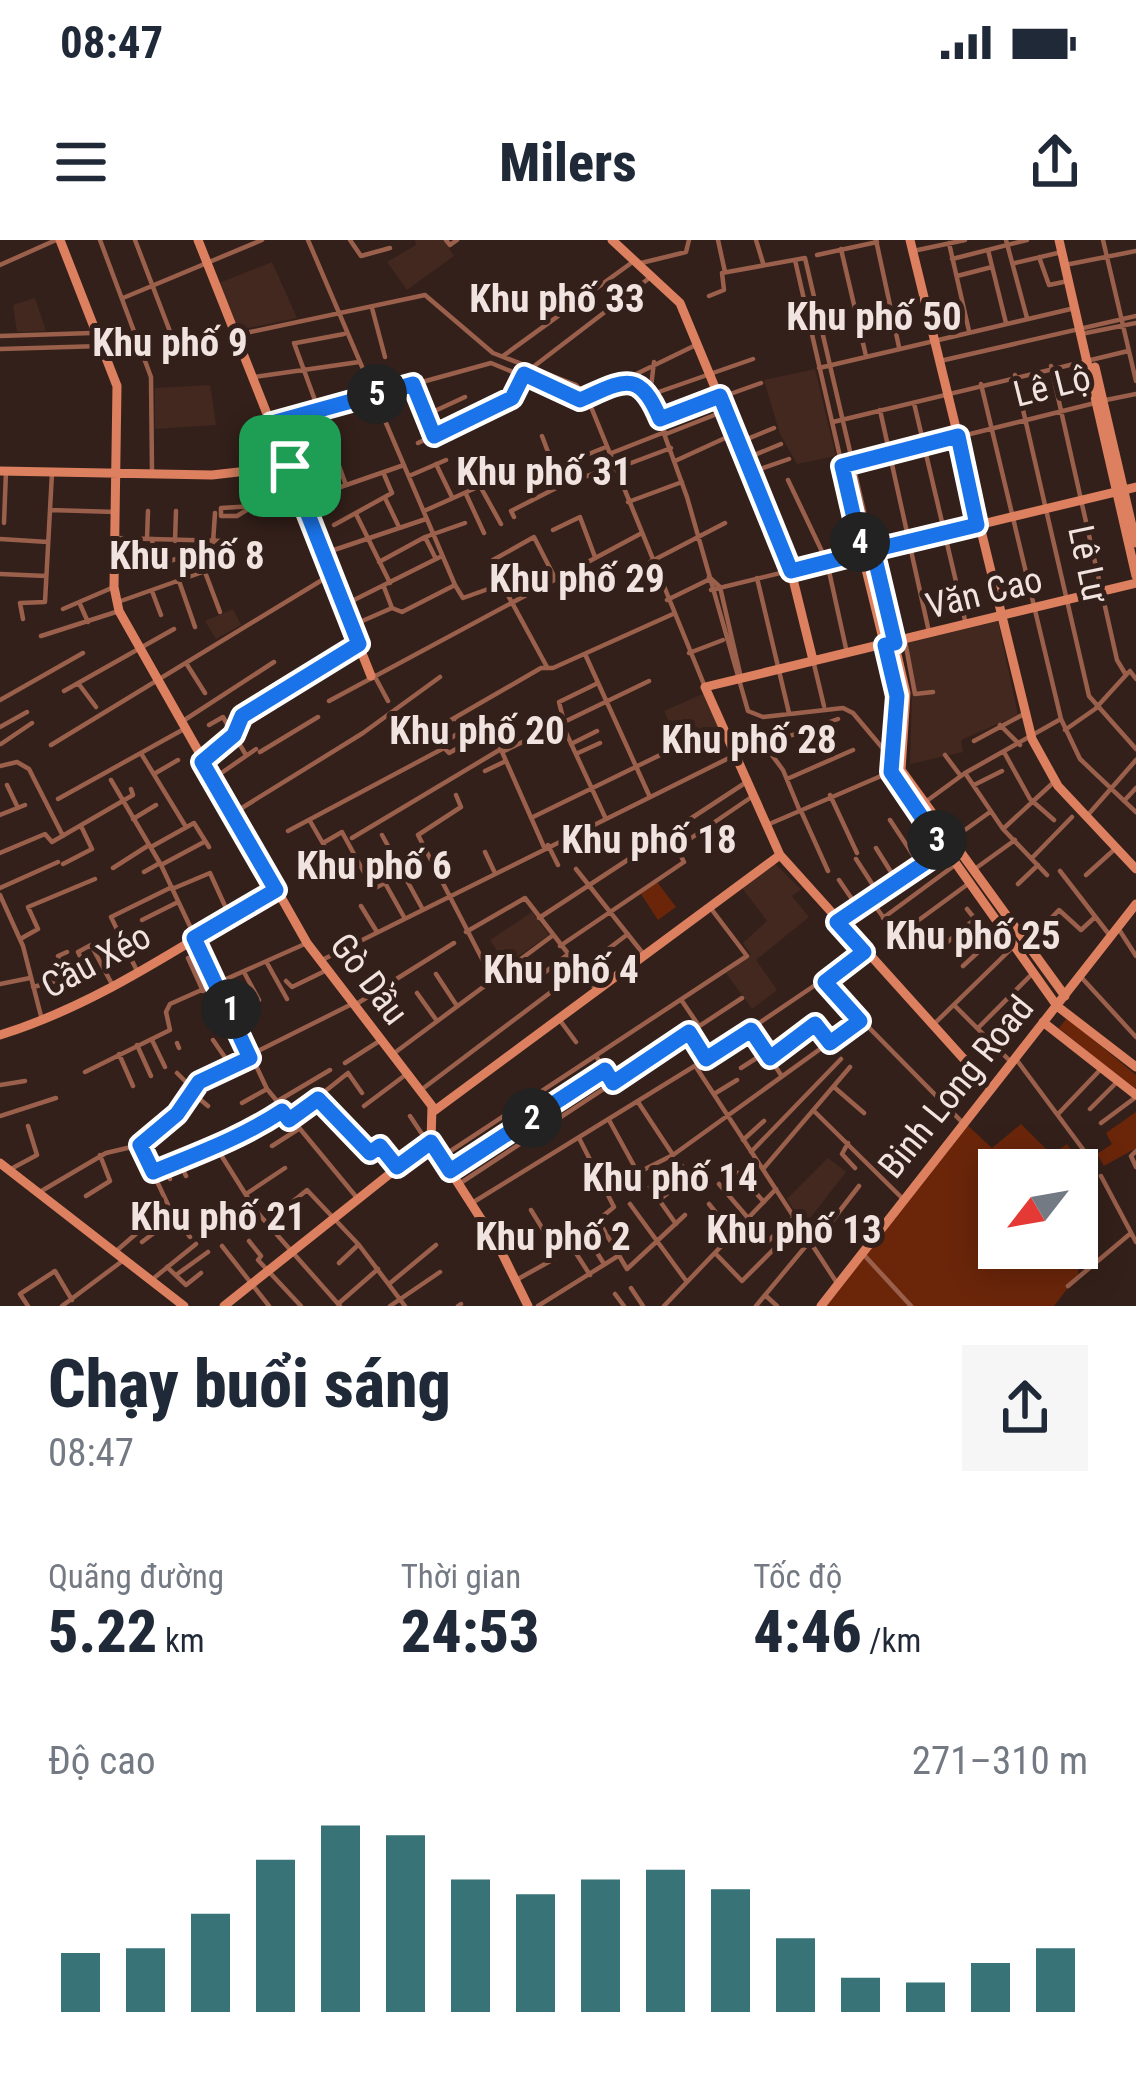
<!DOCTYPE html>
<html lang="vi">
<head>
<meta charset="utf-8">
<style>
	body { margin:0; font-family:"Roboto Condensed",sans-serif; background:#f6f6f7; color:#1f2937; height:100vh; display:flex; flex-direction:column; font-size:45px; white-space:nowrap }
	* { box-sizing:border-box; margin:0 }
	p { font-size:39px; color:#747a83 }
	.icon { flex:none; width:66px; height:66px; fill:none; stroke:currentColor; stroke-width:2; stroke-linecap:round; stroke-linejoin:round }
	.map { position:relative; height:1066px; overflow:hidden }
	.details { display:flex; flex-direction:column; background:#fff; flex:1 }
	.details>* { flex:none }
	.needle { width:78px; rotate:239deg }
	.tools { position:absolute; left:978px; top:909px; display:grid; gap:24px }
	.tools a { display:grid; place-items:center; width:120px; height:120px; border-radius:0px; background:#fff; box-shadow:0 6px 30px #0003; font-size:60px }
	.pin { position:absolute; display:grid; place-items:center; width:102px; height:102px; color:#fff; margin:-51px; border-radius:24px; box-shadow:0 6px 18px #0006 }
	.km { position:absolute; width:60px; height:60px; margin:-30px; border-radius:50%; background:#222; color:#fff; font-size:33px; line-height:60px; text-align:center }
	.round { display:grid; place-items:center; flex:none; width:126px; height:126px; border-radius:0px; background:#f6f6f7 }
	.overview { display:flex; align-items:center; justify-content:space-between; height:204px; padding:0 48px }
	h1 { font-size:66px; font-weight:800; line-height:90px }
	.stats { display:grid; grid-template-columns:repeat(3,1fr); gap:18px; height:204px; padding:12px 48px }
	.stats div { display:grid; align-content:center }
	.stats b { font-size:60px; font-weight:800 }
	.stats small { font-size:33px; font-weight:400 }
	.stats p { font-size:33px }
	.chart { height:336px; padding:24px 48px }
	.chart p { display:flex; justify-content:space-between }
	.chart svg { width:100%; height:216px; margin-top:12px; stroke:#377377; stroke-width:6 }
	.status { display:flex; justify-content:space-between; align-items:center; height:84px; padding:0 60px; background:#fff; direction:ltr }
	.status svg { height:33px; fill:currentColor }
	header { display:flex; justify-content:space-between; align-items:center; height:156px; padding:0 48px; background:#fff; font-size:54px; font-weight:800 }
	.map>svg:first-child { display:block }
	.built { fill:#42281f }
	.green { fill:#6b260a }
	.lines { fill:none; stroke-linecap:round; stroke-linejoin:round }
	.street { stroke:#9a604c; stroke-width:4.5 }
	.secondary { stroke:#dc8060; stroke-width:9 }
	.route-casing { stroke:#fff; stroke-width:24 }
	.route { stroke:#1a73e8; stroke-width:15 }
	.labels { text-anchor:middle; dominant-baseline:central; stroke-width:10; stroke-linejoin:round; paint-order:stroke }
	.street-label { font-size:36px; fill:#f1e3df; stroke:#34201a }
	.neighbourhood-label { font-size:39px; font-weight:bold; fill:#f1e3df; stroke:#34201a }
</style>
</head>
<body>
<div class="status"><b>08:47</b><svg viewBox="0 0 49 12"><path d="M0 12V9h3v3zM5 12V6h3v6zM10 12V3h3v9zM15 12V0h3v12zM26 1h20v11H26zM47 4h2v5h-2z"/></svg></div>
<header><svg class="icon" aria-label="menu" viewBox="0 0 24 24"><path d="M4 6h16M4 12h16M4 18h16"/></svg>Milers<svg class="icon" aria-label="share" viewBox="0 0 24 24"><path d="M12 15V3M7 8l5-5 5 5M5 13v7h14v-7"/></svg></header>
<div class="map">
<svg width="1136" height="1066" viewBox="0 0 1136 1066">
	<rect width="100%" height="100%" fill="#34201a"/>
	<path class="built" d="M 415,0 L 444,0 L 454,16 L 407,50 L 387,22 L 416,5 Z
		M 272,22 L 297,78 L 239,90 L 219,43 Z
		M 35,58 L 46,91 L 17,92 L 13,65 Z
		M 815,129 L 836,216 L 797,224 L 780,194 L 764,140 Z
		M 210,145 L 216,185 L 155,189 L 155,148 Z
		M 233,369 L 241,385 L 216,399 L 205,381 Z
		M 998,381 L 1018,475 L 961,500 L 963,512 L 910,524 L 912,454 L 903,403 Z
		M 705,453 L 721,487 L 679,505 L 664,471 Z
		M 775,624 L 801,649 L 792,656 L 809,677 L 756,720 L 777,750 L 752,769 L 726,733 L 751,715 L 743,703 L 767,681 L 742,648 Z
		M 532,672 L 549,695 L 506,725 L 490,700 Z
		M 828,918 L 846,932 L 804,986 L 787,959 Z"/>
	<path class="green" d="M 657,642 L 676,667 L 658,680 L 641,654 Z
		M 1067,778 L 1136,835 L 1136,851 L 1059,788 Z
		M 1136,872 L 1136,908 L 1104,926 L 1097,914 L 1112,904 L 1106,893 Z
		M 965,883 L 992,908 L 1021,884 L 1052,915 L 1067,904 L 1098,954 L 1080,967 L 1077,930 L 999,930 L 999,1008 L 1055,1008 L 1060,1015 L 1079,1003 L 1085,1013 L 1079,1020 L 1078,1035 L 1054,1066 L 826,1066 Z"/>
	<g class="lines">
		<path class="street" d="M 100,0 L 151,137 L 152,231
			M 135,0 L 174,102
			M 308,0 L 455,345 L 463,358 L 502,344
			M 350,0 L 361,16 L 390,8
			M 446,0 L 450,5 L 457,0
			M 718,0 L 725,32
			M 756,0 L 763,23
			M 876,0 L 899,107
			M 1006,0 L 1027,78
			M 1103,0 L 1136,141
			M 949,3 L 969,91
			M 841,9 L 866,116
			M 988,10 L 1006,83
			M 913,11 L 965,0
			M 817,15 L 877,2
			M 1039,17 L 1049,45 L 1068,41
			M 952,19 L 1027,0
			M 1015,23 L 1062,12
			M 637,24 L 686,12 L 689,0
			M 0,25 L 56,0
			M 1065,25 L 1136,11
			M 957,36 L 992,27
			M 709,56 L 724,50 L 722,33 L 805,18 L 872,306
			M 123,58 L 262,0
			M 372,68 L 385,117
			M 1081,94 L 1136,83
			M 236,95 L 425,55 L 493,113 L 576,145 L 587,157 L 705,447
			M 0,96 L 92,93
			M 294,103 L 346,245
			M 296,103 L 344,94
			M 0,109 L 102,106
			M 503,116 L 634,21
			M 940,121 L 1136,76
			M 654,122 L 650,155 L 753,119
			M 1051,126 L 1117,420 L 1126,435
			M 533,127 L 652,36
			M 819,128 L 1075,68
			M 1015,135 L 1089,456 L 1136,509
			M 254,137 L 359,122
			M 628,138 L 698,104
			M 981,144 L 1061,479 L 1080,519 L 1136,572
			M 414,146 L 434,196
			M 587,157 L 623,141 L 650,155 L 687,257 L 748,471 L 763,477 L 843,468 L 853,473 L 901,530
			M 1106,160 L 1136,154
			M 914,163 L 965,380
			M 880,170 L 929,392
			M 426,175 L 465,157
			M 660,179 L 761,143
			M 833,182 L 1128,111
			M 273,183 L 491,123 L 581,160 L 587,157
			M 666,194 L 722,172
			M 542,196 L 554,228 L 606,207
			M 740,202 L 774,188
			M 418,203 L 512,158 L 524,134
			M 609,214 L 665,192
			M 463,216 L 478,247
			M 747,218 L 781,204
			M 675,221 L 736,193
			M 436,224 L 452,257
			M 845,225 L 1095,163
			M 615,229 L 671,208
			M 752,232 L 789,219
			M 409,236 L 446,220
			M 788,240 L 827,322 L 847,413
			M 466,254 L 484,293
			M 303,260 L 404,225
			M 386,260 L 399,287
			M 628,262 L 682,242
			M 50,270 L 116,272
			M 424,271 L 480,246 L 501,284
			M 356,274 L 390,343
			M 221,276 L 237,276 L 260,262 L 260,232
			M 221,276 L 221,268 L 254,266
			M 514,277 L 511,271 L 570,241 L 614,228
			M 4,283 L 6,231
			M 334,285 L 392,253 L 383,232
			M 553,290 L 580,277 L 595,317
			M 115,298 L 225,301
			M 0,299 L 48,302
			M 147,299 L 148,271
			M 152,299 L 155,326 L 191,314
			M 175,301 L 176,271
			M 213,303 L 215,273
			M 325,313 L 426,279
			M 436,319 L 425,297 L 465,283
			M 493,320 L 534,297 L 555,338
			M 379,322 L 425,297
			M 650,322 L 725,283
			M 491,324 L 547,427
			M 205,332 L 220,372
			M 0,334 L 46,336
			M 709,337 L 720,347 L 741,438
			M 757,338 L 789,473
			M 179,341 L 195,387
			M 711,350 L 862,313 L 795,20
			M 152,351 L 161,375
			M 667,360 L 710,339
			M 79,362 L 88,382
			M 118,362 L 231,322
			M 346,364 L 442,316
			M 392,368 L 402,372 L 455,345
			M 63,369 L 114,347
			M 23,379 L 20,363 L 45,362 L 52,233
			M 353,385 L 392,368 L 384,347
			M 41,396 L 119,371
			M 905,401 L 915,454 L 933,452
			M 689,413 L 723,400
			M 585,414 L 649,555
			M 813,420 L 824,466
			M 186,423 L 205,453
			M 374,435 L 388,461
			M 1126,435 L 1130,431 L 1136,439
			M 78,443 L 96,467
			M 64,451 L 174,389
			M 0,460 L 83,413
			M 329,461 L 640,294
			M 183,481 L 274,422
			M 564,482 L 559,462 L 598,443
			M 562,484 L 605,577
			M 209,485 L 223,477 L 234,496
			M 1000,485 L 1020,505
			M 0,487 L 27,472
			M 437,488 L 541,428 L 553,428 L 673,374
			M 1065,490 L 1095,469 L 1126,435
			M 234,495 L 246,515
			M 974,501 L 1024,474
			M 763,503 L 783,530 L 799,569
			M 1,504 L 32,483
			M 571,504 L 597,491
			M 51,505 L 327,337
			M 444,508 L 449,513 L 485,493 L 499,505 L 544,607
			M 260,512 L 318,477
			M 502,512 L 649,441
			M 1004,512 L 1030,559 L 1054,580
			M 578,513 L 600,503
			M 142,515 L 186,587
			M 945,515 L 960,535
			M 203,521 L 234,495 L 242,476 L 359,404
			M 0,526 L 17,522 L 29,529 L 63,596
			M 485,531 L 506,521
			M 965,533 L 1059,480
			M 154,534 L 178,520
			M 217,536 L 256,509
			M 787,539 L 853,510
			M 111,540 L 161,625 L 267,849 L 358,959
			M 7,545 L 18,568
			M 974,545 L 1002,531
			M 456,555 L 461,567 L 418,595 L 493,740
			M 830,555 L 857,613
			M 58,559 L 184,489
			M 1124,561 L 1136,548
			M 924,563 L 965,533 L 1003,589 L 1047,635
			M 237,571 L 363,493 L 440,437
			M 801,571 L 828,631
			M 0,575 L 25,565
			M 1087,576 L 1136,520
			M 531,578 L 695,498
			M 133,579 L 156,565
			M 890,580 L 919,624
			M 310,581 L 325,607
			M 767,585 L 888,533
			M 1003,589 L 1055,541
			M 288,591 L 444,508 L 443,503 L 462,491 L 456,477
			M 382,595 L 422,668
			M 352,598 L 501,509
			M 951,600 L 990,572
			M 323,603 L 342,592 L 373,649 L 385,643 L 404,677
			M 548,605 L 558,625
			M 151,607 L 194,583 L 209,607
			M 678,607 L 753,556
			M 876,608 L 896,640
			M 485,612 L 494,631
			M 0,613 L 45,594 L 52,602 L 133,555 L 131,549
			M 1032,618 L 1072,577
			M 856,619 L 878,653
			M 63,624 L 92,609 L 81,586
			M 161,625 L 204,602
			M 113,628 L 149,605
			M 576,629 L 645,716
			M 972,631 L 1015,600
			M 1060,631 L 1111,697
			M 144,632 L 160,623
			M 1086,635 L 1116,608
			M 839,640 L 858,668
			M 1018,644 L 1038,625
			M 0,648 L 58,622
			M 172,649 L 210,633 L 230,677
			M 0,655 L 23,706 L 42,780
			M 870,659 L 897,696 L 968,644
			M 361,666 L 377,692
			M 539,678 L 745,543
			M 883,678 L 955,625
			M 842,679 L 944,610
			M 142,680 L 178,662
			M 1120,691 L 1136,716
			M 466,692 L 525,658 L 597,751
			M 22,698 L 38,689 L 28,667 L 95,639
			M 120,700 L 143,689
			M 1030,700 L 1059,670 L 1081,690 L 1094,678
			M 945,704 L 975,679 L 967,669
			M 560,706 L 684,622 L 669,593
			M 188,718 L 203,751
			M 320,721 L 735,515 L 838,479
			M 267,723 L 287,759
			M 963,726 L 1002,690
			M 87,731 L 78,712 L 91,705 L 113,746
			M 138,733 L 111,677 L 172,647
			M 245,734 L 259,760
			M 436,734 L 457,766
			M 1081,737 L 1136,797
			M 286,741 L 292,747 L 327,730
			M 0,744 L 30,738
			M 530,744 L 567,715
			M 826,744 L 961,881
			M 33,747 L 65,739 L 58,716 L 67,712
			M 417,753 L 437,781
			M 682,761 L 699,786
			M 358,763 L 454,703
			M 955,766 L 1011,822
			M 559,779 L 576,802
			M 932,786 L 1014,706
			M 978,788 L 1033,733
			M 751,790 L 781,835
			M 690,794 L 706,819
			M 152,800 L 165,827
			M 213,800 L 231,826
			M 177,803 L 179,808
			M 137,805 L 151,836
			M 119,814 L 133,846
			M 393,814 L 552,696
			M 596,816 L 612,841
			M 770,818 L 815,784 L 828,801
			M 1016,819 L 1091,920
			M 345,823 L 381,800
			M 696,827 L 837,1043
			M 741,828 L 766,812
			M 85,832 L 170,790 L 166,772 L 170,764 L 307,703
			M 177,833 L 192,848
			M 0,845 L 25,841
			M 834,847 L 864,873
			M 421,850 L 628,694
			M 190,851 L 208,866
			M 714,854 L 737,840
			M 318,859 L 371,913 L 379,906 L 397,927
			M 276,862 L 330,830
			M 638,862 L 673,915
			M 242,863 L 267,849
			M 364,866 L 408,833
			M 1090,869 L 1119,840
			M 814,871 L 902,958
			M 1059,873 L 1100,830
			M 0,876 L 56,858
			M 410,876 L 428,903
			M 289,880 L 348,833 L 362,853
			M 609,880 L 638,933
			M 1101,883 L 1136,857
			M 579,898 L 614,967 L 598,980 L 627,1029 L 685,975
			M 743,900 L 764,881
			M 848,903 L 842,914 L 855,928
			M 140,905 L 169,967 L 190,997
			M 272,906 L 297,890
			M 216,907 L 256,971 L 340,1066
			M 1136,911 L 1131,916 L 1136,927
			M 751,912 L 841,819
			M 443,916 L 747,716 L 709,666
			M 179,921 L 186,936
			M 682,926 L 704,952
			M 164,927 L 170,939
			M 763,929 L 850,827
			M 9,930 L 37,915 L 28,886
			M 450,931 L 605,830
			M 153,932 C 198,912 241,898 282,871
			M 738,933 L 764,962
			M 1101,936 L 1136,1002
			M 459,944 L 742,758
			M 719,944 L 748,978
			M 650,947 L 676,984
			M 605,949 L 673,915 L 859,781
			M 38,953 L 106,913 L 140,905 L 177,874 L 204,838 L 350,765
			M 246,954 L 285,928
			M 86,956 L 110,941 L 100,915
			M 659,960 L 690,936
			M 472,963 L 706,819 L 864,712
			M 630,964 L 687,1042
			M 709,964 L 733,994
			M 531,970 L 547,996
			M 280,972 L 307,950 L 359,1005 L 405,1066
			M 748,981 L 767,1002 L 795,976
			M 583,990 L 604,1024
			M 565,996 L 590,1035
			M 249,1001 L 261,1016 L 258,1020 L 301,1066
			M 142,1002 L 175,977
			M 814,1004 L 859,946
			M 222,1006 L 269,1066
			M 115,1012 L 152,980
			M 715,1013 L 742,1041 L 773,1010
			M 865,1016 L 911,1066
			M 339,1023 L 357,1006
			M 167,1027 L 186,1045 L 201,1033
			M 176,1035 L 208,1012
			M 154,1038 L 196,1004
			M 518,1039 L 554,1019
			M 389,1044 L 436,1005
			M 1068,1046 L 1131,993
			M 631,1048 L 643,1066
			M 615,1054 L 624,1066
			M 765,1055 L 777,1066
			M 338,1064 L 378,1029
			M 28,1066 L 20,1054 L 55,1031 L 72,1060
			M 62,1066 L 125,1019
			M 390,1066 L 440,1032
			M 458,1066 L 461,1064
			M 538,1066 L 618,1016
			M 664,1066 L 776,949
			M 756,1066 L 810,1001"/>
		<path class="secondary" d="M 60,0 L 117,146 L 114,347 L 119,371 L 307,703 L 432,866 L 431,901 L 499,1007 L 528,1066
			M 198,0 L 371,436
			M 612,0 L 680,63 L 791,331 L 813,420
			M 910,0 L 1032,499 L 1058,546 L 1136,629
			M 1059,0 L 1136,336
			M 1095,127 L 1136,303
			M 0,231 L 212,235 L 290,226
			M 1136,247 L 862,313 L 897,456 L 891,532 L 1057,766 L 1136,827
			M 873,311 L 906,453 L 901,530 L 1065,756
			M 1043,782 L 1136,855
			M 0,795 C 100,764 187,702 276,650
			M 989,847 L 780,615 L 705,447 L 1136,343
			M 434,871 L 780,615
			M 0,923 L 184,1066
			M 224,1066 L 431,901
			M 821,1066 L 1136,664"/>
	</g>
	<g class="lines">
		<g class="route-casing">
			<path id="route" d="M 524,134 L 580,160 C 623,141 639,128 660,179 L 720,156 L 791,331 L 862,313 L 842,226 L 958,196 L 977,285 L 873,310 L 895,403 L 885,405 L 897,456 L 891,532 L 944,610 L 837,682 L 864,712 L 825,742 L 860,781 L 830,803 L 815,784 L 770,818 L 751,790 L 706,819 L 689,792 L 613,843 L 605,830 L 450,931 L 431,902 L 397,927 L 380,906 L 370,913 L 318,859 L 289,880 L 282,871 C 241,898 199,913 153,932 L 140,905 L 177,874 L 199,842 L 250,818 L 194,698 L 276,650 L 202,522 L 234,495 L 242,476 L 359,404 L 272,183 L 413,144 L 434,196 L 512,158 Z"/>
		</g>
		<use href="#route" class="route"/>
	</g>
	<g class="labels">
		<g class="street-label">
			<text transform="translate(1052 146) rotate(-14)">Lê Lộ</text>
			<text transform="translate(1088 324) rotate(78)">Lê Lư</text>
			<text transform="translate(984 353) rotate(-14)">Văn Cao</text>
			<text transform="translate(96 721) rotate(-28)">Cầu Xéo</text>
			<text transform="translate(369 739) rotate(53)">Gò Dầu</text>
			<text transform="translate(956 847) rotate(-51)">Binh Long Road</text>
		</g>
		<g class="neighbourhood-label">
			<text x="557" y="59">Khu phố 33</text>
			<text x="874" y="77">Khu phố 50</text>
			<text x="170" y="103">Khu phố 9</text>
			<text x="544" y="232">Khu phố 31</text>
			<text x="187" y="316">Khu phố 8</text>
			<text x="577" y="339">Khu phố 29</text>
			<text x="477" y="491">Khu phố 20</text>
			<text x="749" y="500">Khu phố 28</text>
			<text x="649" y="600">Khu phố 18</text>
			<text x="374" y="626">Khu phố 6</text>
			<text x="973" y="696">Khu phố 25</text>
			<text x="561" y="730">Khu phố 4</text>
			<text x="670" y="938">Khu phố 14</text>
			<text x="218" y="977">Khu phố 21</text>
			<text x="794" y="990">Khu phố 13</text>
			<text x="553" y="997">Khu phố 2</text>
		</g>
	</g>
</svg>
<div class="tools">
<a><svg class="needle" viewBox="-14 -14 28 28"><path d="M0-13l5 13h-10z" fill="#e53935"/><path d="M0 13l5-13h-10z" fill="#747a83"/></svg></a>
</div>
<div class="pin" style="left:290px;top:226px;background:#1e9e55"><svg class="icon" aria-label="arrive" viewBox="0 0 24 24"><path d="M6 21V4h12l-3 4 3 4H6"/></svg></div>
<b class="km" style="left:231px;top:769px">1</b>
<b class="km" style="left:532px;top:878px">2</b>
<b class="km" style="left:937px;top:600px">3</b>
<b class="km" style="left:860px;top:302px">4</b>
<b class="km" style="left:377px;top:154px">5</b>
</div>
<section class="details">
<div class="overview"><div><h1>Chạy buổi sáng</h1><p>08:47</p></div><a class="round"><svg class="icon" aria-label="share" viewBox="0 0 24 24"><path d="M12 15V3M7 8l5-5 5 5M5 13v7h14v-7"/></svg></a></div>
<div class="stats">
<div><p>Quãng đường</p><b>5.22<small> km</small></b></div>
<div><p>Thời gian</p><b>24:53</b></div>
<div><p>Tốc độ</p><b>4:46<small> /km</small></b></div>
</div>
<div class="chart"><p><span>Độ cao</span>271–310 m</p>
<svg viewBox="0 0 160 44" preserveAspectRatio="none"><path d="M5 44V32M15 44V31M25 44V24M35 44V13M45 44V6M55 44V8M65 44V17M75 44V20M85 44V17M95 44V15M105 44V19M115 44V29M125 44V37M135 44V38M145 44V34M155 44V31"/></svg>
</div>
</section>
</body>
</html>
